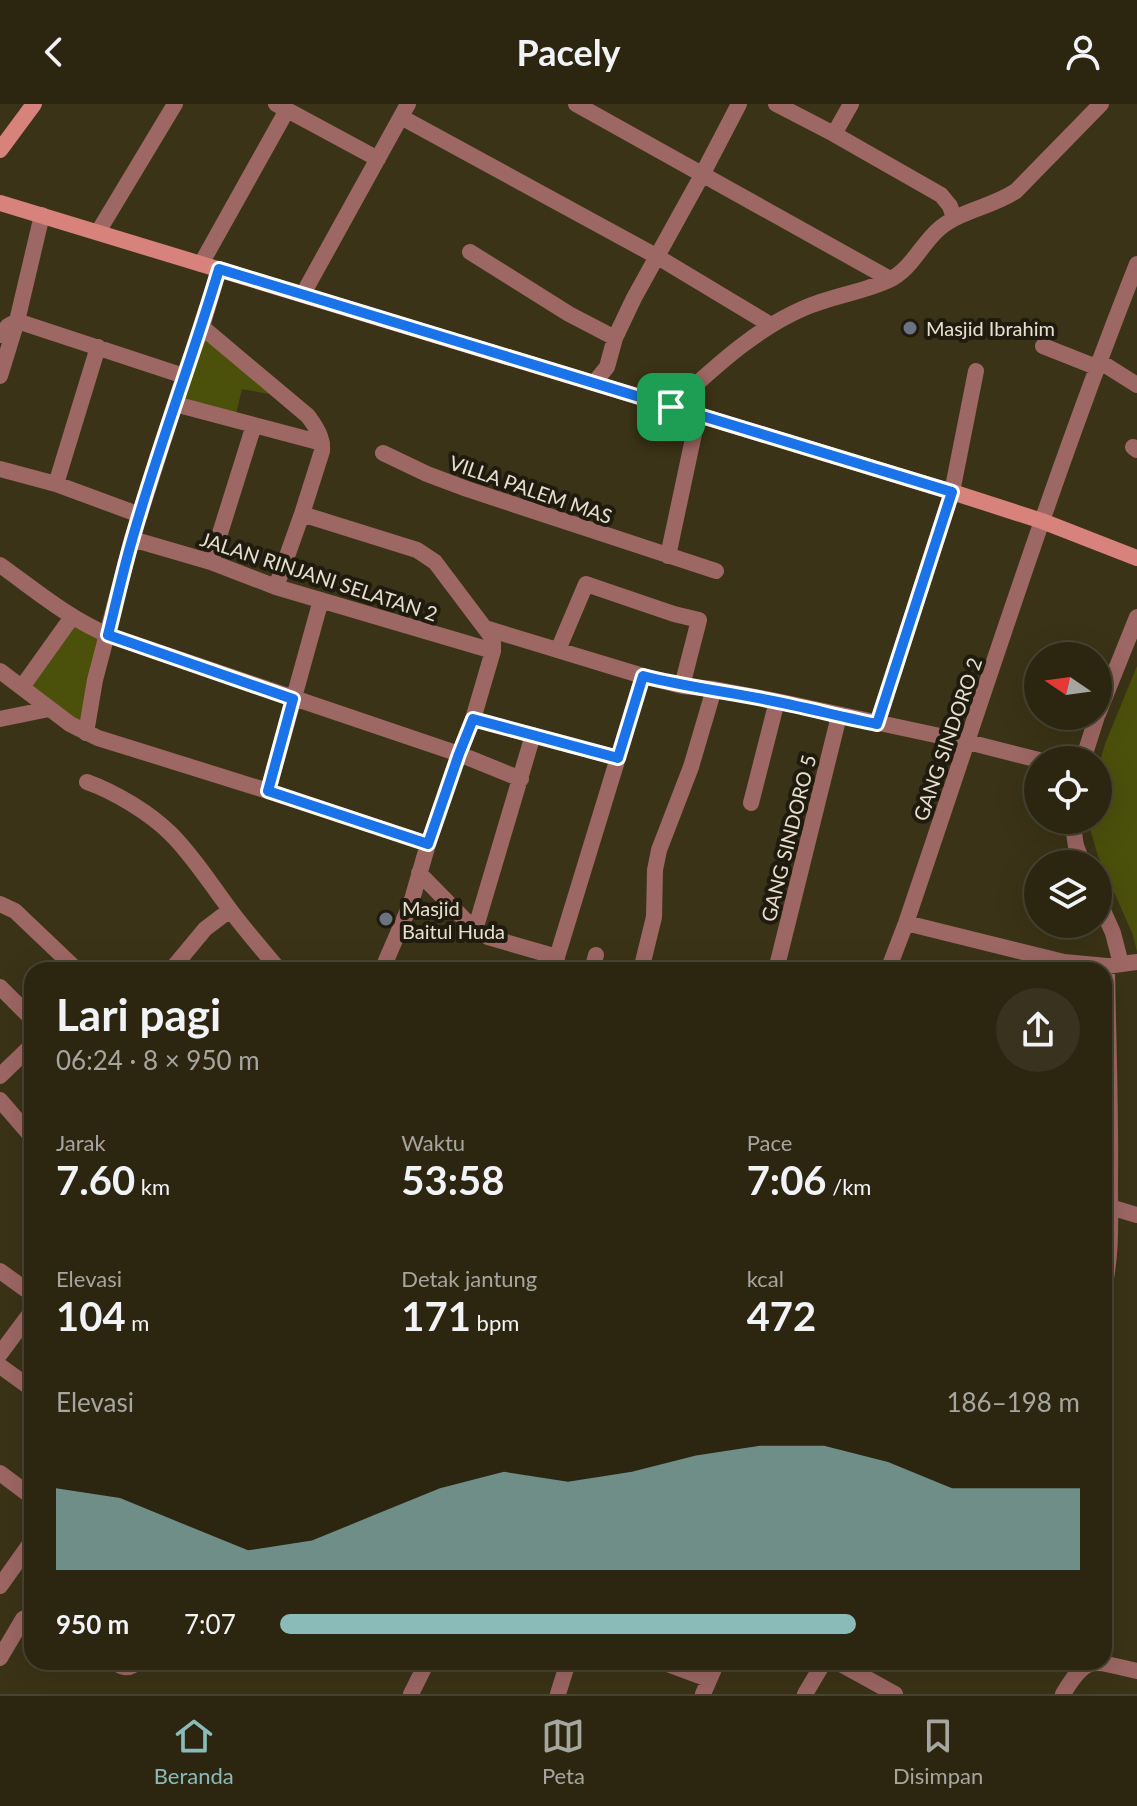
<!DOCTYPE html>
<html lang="id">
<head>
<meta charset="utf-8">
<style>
	body { margin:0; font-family:Lato,sans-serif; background:#38321f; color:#f1f3f6; height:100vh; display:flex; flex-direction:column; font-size:30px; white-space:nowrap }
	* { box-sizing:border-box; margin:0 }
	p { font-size:26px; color:#a6a59f }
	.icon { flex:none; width:44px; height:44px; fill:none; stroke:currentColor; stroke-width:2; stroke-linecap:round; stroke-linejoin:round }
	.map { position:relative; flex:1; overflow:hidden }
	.details { position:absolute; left:24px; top:858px; width:1088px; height:708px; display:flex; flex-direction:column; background:#2c2611; border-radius:24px; box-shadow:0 8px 32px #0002,0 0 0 2px #484331 }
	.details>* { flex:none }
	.needle { width:52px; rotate:283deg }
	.fabs { position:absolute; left:1024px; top:538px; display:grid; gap:16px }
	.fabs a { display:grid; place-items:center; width:88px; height:88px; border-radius:50%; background:#2c2611; box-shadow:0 8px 32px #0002,0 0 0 2px #484331; font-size:40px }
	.pin { position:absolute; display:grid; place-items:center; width:68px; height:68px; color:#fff; margin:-34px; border-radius:16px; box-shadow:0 4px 12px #0006 }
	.round { display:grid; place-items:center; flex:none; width:84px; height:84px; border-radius:42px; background:#38321f }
	.overview { display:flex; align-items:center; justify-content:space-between; height:136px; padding:0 32px }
	h1 { font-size:44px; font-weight:700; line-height:60px }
	.metrics { display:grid; grid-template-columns:repeat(3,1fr); gap:12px; height:136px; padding:8px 32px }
	.metrics div { display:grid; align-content:center }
	.metrics b { font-size:40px; font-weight:700 }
	.metrics small { font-size:22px; font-weight:400 }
	.metrics p { font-size:22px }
	.chart { height:224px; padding:16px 32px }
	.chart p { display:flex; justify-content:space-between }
	.chart svg { width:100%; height:144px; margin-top:8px; fill:#8bbbb9; opacity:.7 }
	ul { padding:0 32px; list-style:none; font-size:26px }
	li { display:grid; grid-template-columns:128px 96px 1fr; align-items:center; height:60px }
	li i { height:20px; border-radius:10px; background:#8bbbb9 }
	header { display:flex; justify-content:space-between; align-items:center; height:104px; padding:0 32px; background:#2c2611; font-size:36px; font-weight:700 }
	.tabs { display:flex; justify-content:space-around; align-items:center; height:112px; border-top:2px solid #484331; background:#2c2611; font-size:22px; color:#a6a59f }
	.tabs a { display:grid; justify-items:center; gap:4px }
	.tabs .selected { color:#8bbbb9 }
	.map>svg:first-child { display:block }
	.green { fill:#4b500b }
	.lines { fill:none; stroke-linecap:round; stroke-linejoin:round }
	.minor { stroke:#9d6763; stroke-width:16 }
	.tertiary { stroke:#9d6763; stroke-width:16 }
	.secondary { stroke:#d8827c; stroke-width:16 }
	.route-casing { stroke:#fff; stroke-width:16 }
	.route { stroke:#1a73e8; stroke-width:10 }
	.worship-dot { fill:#6b7280; stroke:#1f1b0f; stroke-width:3 }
	.labels { text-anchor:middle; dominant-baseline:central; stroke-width:8; stroke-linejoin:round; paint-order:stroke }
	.poi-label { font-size:20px; fill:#e5e0d0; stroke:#1f1b0f; text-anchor:start }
	.street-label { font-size:20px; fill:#e5e0d0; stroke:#1f1b0f }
</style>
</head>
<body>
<header><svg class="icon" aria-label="back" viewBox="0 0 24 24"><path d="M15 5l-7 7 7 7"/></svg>Pacely<svg class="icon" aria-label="person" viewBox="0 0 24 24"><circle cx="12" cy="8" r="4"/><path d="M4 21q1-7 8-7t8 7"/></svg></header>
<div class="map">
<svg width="1137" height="1590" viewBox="0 0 1137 1590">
	<rect width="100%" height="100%" fill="#3b3317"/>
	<path class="green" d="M 204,231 L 275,291 L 242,285 L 236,310 L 182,296 Z
		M 74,519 L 103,534 L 83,623 L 28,582 Z
		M 1137,562 L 1137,848 L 1133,831 L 1098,752 L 1089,721 L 1089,716 L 1098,716 L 1098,664 L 1105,640 Z"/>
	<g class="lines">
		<path class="minor" d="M 276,0 L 378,55
			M 576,0 L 890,175
			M 776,0 L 834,30 L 941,91 L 950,102 L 954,114
			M 401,13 L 656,152 L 771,221
			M 834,30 L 851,0
			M 98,128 L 175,0
			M 470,148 L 569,210 L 615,234
			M 201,160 L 287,6
			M 303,190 L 408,0
			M 202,223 L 308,312 C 316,323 323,333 322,347 L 302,410 L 276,483
			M 0,231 L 8,222 L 17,217 L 184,272
			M 1043,242 L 1096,263
			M 1099,257 L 1137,281
			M 0,272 L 17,217 L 42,111
			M 594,279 L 607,263 L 615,234 L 634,194 L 702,71 L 739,0
			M 175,300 L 322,339
			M 671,303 C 712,266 752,227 802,205 C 830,192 861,189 889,176 C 912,165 921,140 940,124 C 962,106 992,103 1016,87 L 1101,0
			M 1133,343 L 1137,346
			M 383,349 L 427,370 L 467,385 L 716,467
			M 0,365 L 56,380 L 140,411
			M 56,380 L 98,243
			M 302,410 L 417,446 L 435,458 L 490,531 L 493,539 L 493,547 L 473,615 L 459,650 L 428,740 L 411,799 L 382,866
			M 132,435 L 211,458 L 276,483 L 493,547
			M 668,452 L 698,311
			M 211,458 L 254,321
			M 0,461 C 35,486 68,514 108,531 L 459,650 L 521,675
			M 485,524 L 643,572 L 682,582 L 714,585 L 777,597 L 968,638 L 1039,656
			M 558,546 L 586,480 L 674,510 L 699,516 L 682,582
			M 0,567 L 70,620 L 98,634 L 268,687 L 428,740
			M 22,583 L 72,513
			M 1098,610 L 1137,513
			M 0,615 L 49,605
			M 473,615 L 618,654
			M 877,620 L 952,388 L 976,267
			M 86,629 L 95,576 L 132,435 L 184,272 L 202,223 L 219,165
			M 1083,656 L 1097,612
			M 87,678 C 115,688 150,709 171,730 C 193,752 210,779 228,803 C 244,825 262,845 279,866
			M 268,687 L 321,496
			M 751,699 L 777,597
			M 1072,716 L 1076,742 L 1083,760
			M 419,769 L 475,826 L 488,833 L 557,853
			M 1098,795 L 1113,829 L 1121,860
			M 0,800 L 15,807 L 77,866
			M 906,819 L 1064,858 L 1107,862 L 1137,858
			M 475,826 L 533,631
			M 171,866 L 205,825 L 230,806
			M 556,866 L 557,853 L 643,572
			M 592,866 L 596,851
			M 641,866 L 654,813 L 655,766 L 659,746 L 691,663 L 714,585
			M 776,866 L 839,612
			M 888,866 L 906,819 C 981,599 1051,377 1137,160
			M 0,883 L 32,915
			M 0,972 L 32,941
			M 1110,1103 L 1137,1111
			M 0,1167 L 32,1190
			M 1104,1184 C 1112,1149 1110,1115 1110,1079 C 1111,1007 1108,934 1107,862
			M 0,1262 L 32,1285
			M 0,1369 L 32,1393
			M 0,1482 L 32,1437
			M 0,1554 L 23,1515 L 32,1510
			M 114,1558 C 123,1564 129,1566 137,1558
			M 662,1558 L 708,1575
			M 411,1590 L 427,1558
			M 558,1590 L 568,1558
			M 703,1590 L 717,1558
			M 805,1590 L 824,1558
			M 1063,1590 C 1088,1548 1094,1558 1137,1567"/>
		<path class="tertiary" d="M 0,996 L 32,1033
			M 0,1250 L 32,1207
			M 837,1558 L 895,1590"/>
		<path class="secondary" d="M 0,46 L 34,0
			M 0,99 L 952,388 L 1042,417 L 1137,454"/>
	</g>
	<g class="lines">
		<g class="route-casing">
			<path id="route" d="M 219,165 L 952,388 L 877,620 C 842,613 808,604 773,597 C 730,588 686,583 643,572 L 618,654 L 473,615 L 459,650 L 428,740 L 268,687 L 293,595 L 108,531 C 116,499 123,467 132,436 C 158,344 192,256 219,165 Z"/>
		</g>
		<use href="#route" class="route"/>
	</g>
	<g class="worship-dot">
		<circle cx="910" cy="224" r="8"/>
		<circle cx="386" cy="815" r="8"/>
	</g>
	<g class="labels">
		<g class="poi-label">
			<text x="926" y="224">Masjid Ibrahim</text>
			<text x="402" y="804">Masjid<tspan x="402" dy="23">Baitul Huda</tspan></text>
		</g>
		<g class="street-label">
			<text transform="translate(531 385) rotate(19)">VILLA PALEM MAS</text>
			<text transform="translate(319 472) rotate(18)">JALAN RINJANI SELATAN 2</text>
			<text transform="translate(947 635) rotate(-71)">GANG SINDORO 2</text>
			<text transform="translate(788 734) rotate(-76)">GANG SINDORO 5</text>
		</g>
	</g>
</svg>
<div class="fabs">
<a><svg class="needle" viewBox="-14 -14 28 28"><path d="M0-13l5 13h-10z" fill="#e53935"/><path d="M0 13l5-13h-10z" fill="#a6a59f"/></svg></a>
<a><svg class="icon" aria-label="locate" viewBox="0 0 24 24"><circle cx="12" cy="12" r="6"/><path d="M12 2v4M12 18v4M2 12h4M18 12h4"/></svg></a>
<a><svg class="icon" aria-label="layers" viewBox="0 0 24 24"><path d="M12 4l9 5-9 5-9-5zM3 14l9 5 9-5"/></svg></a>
</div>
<div class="pin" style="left:671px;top:303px;background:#1e9e55"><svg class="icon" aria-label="arrive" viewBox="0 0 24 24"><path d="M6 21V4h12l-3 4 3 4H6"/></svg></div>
<section class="details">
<div class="overview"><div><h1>Lari pagi</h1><p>06:24 · 8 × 950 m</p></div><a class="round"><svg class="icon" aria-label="share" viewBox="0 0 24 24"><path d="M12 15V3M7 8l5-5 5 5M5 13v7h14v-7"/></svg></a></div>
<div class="metrics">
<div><p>Jarak</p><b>7.60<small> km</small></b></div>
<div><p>Waktu</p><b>53:58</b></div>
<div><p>Pace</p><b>7:06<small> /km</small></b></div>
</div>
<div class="metrics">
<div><p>Elevasi</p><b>104<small> m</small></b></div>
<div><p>Detak jantung</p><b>171<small> bpm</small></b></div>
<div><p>kcal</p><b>472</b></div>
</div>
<div class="chart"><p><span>Elevasi</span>186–198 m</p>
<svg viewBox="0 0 160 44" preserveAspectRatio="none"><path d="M0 44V19L10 22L20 30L30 38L40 35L50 27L60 19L70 14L80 17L90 14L100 9L110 6L120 6L130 11L140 19L150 19L160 19V44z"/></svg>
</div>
<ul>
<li><b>950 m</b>7:07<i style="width:72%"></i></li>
</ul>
</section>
</div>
<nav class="tabs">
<a class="selected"><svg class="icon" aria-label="home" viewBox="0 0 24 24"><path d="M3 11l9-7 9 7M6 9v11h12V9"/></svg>Beranda</a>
<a><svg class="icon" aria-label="map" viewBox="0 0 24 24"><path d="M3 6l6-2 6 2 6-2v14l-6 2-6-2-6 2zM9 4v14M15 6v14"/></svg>Peta</a>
<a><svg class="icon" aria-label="saved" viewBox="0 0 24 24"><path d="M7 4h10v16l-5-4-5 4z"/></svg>Disimpan</a>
</nav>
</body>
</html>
